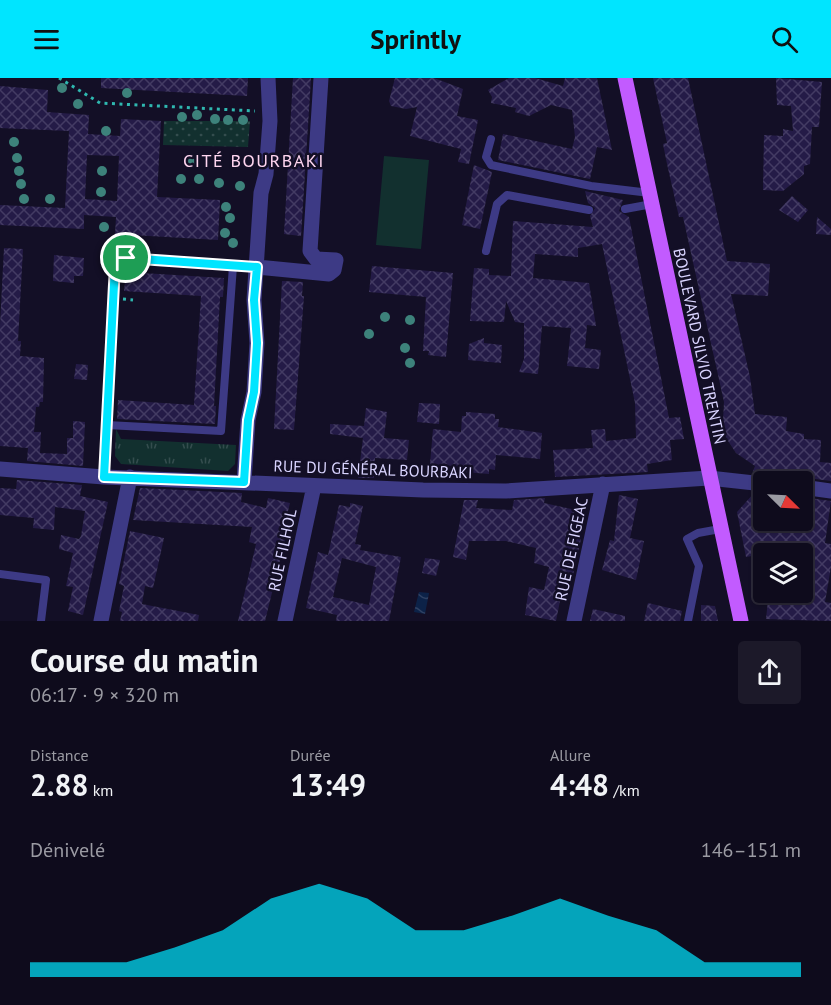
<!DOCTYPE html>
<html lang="fr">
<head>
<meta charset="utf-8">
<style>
	body { margin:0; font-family:"PT Sans",sans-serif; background:#1c1929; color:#f1f3f6; height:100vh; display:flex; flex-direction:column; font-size:22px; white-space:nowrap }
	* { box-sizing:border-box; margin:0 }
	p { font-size:20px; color:#9b9ba3 }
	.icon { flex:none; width:33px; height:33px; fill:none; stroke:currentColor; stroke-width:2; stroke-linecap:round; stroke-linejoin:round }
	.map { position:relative; height:543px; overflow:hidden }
	.details { display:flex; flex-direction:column; background:#0e0b1c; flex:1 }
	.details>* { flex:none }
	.needle { width:39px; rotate:114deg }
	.fabs { position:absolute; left:753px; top:393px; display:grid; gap:12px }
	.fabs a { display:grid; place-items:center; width:60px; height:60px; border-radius:6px; background:#0e0b1c; box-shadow:0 2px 4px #0004,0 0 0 2px #2e2b3b; font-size:30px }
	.pin { position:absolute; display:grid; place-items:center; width:51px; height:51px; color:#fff; margin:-26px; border:3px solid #fff; border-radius:50%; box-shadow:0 2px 6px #0007 }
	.round { display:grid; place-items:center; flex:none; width:63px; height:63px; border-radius:6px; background:#1c1929 }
	.head { display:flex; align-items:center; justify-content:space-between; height:102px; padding:0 30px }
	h1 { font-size:33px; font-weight:800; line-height:45px }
	.figures { display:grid; grid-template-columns:repeat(3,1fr); gap:9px; height:102px; padding:6px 30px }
	.figures div { display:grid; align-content:center }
	.figures b { font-size:30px; font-weight:800 }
	.figures small { font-size:16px; font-weight:400 }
	.figures p { font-size:16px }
	.chart { height:168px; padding:12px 30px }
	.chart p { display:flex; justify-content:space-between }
	.chart svg { width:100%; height:108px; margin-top:6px; fill:#00e5ff; opacity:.7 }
	header { display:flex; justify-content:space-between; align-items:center; height:78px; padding:0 30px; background:#00e5ff; color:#111; font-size:27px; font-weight:800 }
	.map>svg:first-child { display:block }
	.grass { fill:url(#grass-tufts) }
	.park { fill:url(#park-dots) }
	.pitch { fill:#12302f }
	.water { fill:url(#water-waves) }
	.building { fill:url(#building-cross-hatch); fill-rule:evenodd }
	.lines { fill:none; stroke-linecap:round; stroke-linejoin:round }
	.path { stroke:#2fb8b0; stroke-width:3; stroke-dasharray:3 4.5; stroke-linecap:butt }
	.service { stroke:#3d3a85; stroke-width:8 }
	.minor { stroke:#3d3a85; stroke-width:15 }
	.tertiary { stroke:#3d3a85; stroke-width:15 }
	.primary { stroke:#c25bff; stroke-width:15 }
	.tree { fill:#3d827b }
	.route-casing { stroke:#fff; stroke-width:12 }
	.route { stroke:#00e5ff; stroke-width:8 }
	.labels { text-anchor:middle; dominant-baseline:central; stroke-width:5; stroke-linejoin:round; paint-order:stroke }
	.street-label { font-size:16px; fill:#d9d4ff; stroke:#130f26 }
	.neighbourhood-label { font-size:18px; letter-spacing:1.5px; fill:#ffd6f0; stroke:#130f26 }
</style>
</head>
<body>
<header><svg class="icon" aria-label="menu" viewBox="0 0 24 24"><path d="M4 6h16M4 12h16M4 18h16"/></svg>Sprintly<svg class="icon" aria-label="search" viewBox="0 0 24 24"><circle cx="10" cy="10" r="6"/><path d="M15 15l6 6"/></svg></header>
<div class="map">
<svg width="831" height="543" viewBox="0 0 831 543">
	<defs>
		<pattern id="grass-tufts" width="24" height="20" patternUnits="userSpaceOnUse" patternTransform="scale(1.5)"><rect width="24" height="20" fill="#12302f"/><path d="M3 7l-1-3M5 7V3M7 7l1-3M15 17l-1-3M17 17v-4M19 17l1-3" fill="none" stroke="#344d4e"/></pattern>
		<pattern id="park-dots" width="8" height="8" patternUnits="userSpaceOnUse" patternTransform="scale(1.5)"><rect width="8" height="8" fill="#12302f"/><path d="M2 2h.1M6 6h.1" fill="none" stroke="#344d4e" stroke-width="1.8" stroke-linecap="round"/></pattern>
		<pattern id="water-waves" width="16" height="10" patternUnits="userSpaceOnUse" patternTransform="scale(1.5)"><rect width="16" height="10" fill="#0c2248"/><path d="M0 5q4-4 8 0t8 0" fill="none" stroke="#2f4163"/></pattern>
		<pattern id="building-cross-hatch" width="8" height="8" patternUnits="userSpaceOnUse" patternTransform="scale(1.5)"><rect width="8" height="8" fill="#241b47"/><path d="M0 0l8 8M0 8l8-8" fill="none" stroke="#433b63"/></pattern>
	</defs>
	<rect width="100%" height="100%" fill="#130f26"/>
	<path class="grass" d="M 116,351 L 121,361 L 236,367 L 235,386 L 228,393 L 121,386 L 115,378 Z"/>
	<path class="park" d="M 164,43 L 250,43 L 248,69 L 163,67 Z"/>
	<path class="pitch" d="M 384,78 L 429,82 L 421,171 L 376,167 Z"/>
	<path class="water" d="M 419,514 L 429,515 L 425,536 L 414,534 Z"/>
	<path class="building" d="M 101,0 L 248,0 L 247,18 L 101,10 Z
		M 293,0 L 311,0 L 301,158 L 284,156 Z
		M 395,0 L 434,0 L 463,11 L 457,38 L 478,42 L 469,86 L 458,84 L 461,71 L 410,58 L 417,29 L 406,31 L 391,28 L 389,23 Z
		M 509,0 L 535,0 L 563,8 L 565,0 L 597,0 L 612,72 L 597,69 L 590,101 L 498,82 L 503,56 L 572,71 L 575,59 L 572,32 L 551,27 L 529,38 L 515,34 L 516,30 L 491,25 L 492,19 L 488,12 Z
		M 653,0 L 688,0 L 727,183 L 770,186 L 768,218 L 731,216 L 750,299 L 755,336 L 787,339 L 786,353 L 804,356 L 804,361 L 821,362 L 820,384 L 831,385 L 831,403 L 753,393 L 755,388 L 736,375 L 726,360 L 723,343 L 724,324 L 683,139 L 679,139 L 667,86 L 663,66 L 667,65 Z
		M 776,0 L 822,4 L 819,49 L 812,49 L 810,86 L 804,88 L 804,96 L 783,113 L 763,112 L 764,57 L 783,58 L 783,51 L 793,53 L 791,28 L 777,27 Z
		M 0,8 L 48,12 L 47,34 L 89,37 L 88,56 L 120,58 L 121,41 L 161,43 L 157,119 L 220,122 L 218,162 L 115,156 L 116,139 L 84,137 L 84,151 L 0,147 L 0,127 L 65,130 L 69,53 L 0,50 ZM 87,77 L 119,78 L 117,123 L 85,121 Z
		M 474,87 L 492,94 L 480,151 L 462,147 Z
		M 585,113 L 623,122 L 619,133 L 629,139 L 669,340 L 680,339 L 684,361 L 670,362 L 672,382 L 647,386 L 648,394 L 555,399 L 553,372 L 593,370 L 591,352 L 605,351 L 606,363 L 636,360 L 635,325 L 602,166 L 578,170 L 578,179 L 535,176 L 533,200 L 589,205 L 596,248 L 587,247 L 585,270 L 601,272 L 599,291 L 567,288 L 571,250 L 542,248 L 538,296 L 519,294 L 524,281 L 524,245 L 515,244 L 506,223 L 504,244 L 470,243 L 474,190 L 489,191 L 489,197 L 511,198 L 513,143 L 593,149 L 590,138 L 595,130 L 588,125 Z
		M 792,118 L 808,132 L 798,144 L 779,132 Z
		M 817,139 L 831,151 L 831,157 L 816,156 Z
		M 4,170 L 23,171 L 18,263 L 21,263 L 20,278 L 44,280 L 43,324 L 40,324 L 39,329 L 36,329 L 34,354 L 41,354 L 40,375 L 67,376 L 67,360 L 73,360 L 73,343 L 85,344 L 83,388 L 27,383 L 28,370 L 0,368 L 0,247 Z
		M 54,177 L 84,180 L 83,198 L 74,198 L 74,205 L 53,203 Z
		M 372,188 L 453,195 L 446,279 L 428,277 L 429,273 L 423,273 L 426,219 L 369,214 Z
		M 126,194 L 224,200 L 223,219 L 220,219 L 214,328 L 216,328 L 215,346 L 117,341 L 118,322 L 194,327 L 201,218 L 124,213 Z
		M 282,203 L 303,204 L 302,218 L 304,218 L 294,352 L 274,351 Z
		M 484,260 L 484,265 L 502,267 L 501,285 L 468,282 L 469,266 Z
		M 76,286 L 88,287 L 87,302 L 74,301 Z
		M 419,325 L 440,326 L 439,346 L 417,344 Z
		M 366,330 L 387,334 L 384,360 L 409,362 L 407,382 L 375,380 L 374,400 L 358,400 L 363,360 L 330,356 L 330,346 L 364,348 Z
		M 466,334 L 495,336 L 495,341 L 499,341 L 498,349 L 542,355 L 540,381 L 496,377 L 495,392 L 489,391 L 489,396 L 464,394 L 465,389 L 430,386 L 433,351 L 461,354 L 462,338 L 466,338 Z
		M 17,402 L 82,407 L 80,418 L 108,424 L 83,537 L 68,533 L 73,509 L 66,508 L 73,475 L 59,471 L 61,457 L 79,461 L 81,458 L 85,433 L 55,429 L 54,452 L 33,450 L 34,440 L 0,437 L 0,410 L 16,411 Z
		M 140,410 L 242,415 L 241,424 L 266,430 L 268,420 L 290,425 L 281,461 L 285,462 L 265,543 L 238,543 L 256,466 L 249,464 L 252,449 L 133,442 Z
		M 754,415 L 764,416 L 764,442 L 802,442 L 802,419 L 831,423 L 825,465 L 831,466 L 831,489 L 825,524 L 831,525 L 831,543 L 766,541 L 768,522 L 775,523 L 776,514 L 802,514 L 802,476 L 764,476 L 746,479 L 737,434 Z
		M 619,417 L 638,421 L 630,460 L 644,463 L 636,502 L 602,492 L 610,462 L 614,463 Z
		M 545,420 L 544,425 L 576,432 L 573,460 L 581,461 L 569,515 L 562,513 L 556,543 L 525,537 L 529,509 L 544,512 L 549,489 L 534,485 L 536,470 L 506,463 L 469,463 L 466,482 L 453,479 L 464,422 L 478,422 L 476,430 L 512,432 L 514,422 Z
		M 350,425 L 363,428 L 355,466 L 361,467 L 360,472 L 401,479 L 389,543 L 336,543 L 337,537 L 306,530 L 318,474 L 328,477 L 339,427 L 350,429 ZM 342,480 L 376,489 L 369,527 L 333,519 Z
		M 130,453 L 164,460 L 153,510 L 145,508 L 142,526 L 199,537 L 198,543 L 120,543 L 122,534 L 119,533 L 124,508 L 119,506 Z
		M 425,480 L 440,482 L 436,498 L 422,495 Z
		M 648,525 L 682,533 L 680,543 L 644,543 Z
		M 701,527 L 715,528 L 718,543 L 701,543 Z
		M 593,531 L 625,538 L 625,543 L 590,543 Z"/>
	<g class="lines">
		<path class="path" d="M 59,0 L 100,25 L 255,33
			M 123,221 L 133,222
			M 104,386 L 106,356"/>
		<path class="service" d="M 491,61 L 486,79 L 491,87 L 591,108 L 650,115
			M 625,131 L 652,126
			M 486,173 L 497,126 L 507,117 L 589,132
			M 126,180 L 233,188 L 221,353 L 107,347 L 115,187 L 118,181 Z
			M 233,188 L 257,189
			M 0,496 L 46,502 L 41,543
			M 688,543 L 699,488 L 687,461 L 698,455 L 720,451"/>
		<path class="minor" d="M 257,189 L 329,196 L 334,192 L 336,182 L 316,181 L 310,173 L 321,0
			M 0,391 L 104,399 L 423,412 L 506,413 L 709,400
			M 244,404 L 248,342 L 254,314 L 257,265 L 254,222 L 261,115 L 266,96 L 270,43 L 268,0
			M 101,543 L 130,399
			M 285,543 L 314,408
			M 574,543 L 603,406"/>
		<path class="tertiary" d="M 709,400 L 764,406
			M 802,409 L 831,413"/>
		<path class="primary" d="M 625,0 L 741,543"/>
	</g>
	<g class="tree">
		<circle cx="62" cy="10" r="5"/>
		<circle cx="127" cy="15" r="5"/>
		<circle cx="78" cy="26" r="5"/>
		<circle cx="197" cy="37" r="5"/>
		<circle cx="182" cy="39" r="5"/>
		<circle cx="215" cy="41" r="5"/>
		<circle cx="228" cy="42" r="5"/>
		<circle cx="243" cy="42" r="5"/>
		<circle cx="106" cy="53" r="5"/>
		<circle cx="14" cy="64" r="5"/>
		<circle cx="17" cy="80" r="5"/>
		<circle cx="191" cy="85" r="5"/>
		<circle cx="19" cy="93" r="5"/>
		<circle cx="102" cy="93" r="5"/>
		<circle cx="181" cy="101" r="5"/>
		<circle cx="199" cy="101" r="5"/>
		<circle cx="219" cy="105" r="5"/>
		<circle cx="21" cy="106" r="5"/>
		<circle cx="240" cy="108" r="5"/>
		<circle cx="101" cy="114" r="5"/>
		<circle cx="24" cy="121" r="5"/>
		<circle cx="50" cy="121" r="5"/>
		<circle cx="226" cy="129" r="5"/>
		<circle cx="230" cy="140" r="5"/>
		<circle cx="104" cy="149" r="5"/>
		<circle cx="225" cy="155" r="5"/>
		<circle cx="233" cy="165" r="5"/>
		<circle cx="385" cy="239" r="5"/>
		<circle cx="410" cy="242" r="5"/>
		<circle cx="369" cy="256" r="5"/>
		<circle cx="405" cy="270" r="5"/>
		<circle cx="410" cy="285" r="5"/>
	</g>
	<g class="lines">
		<g class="route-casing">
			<path id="route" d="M 126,180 L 257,189 L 254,222 L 257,265 L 254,314 L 248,342 L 244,404 L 104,399 L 115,187 L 118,181 Z"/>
		</g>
		<use href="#route" class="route"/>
	</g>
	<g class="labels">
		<g class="street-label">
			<text transform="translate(700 268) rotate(78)">BOULEVARD SILVIO TRENTIN</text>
			<text transform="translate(373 391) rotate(2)">RUE DU GÉNÉRAL BOURBAKI</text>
			<text transform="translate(571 471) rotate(-78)">RUE DE FIGEAC</text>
			<text transform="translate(282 472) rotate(-78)">RUE FILHOL</text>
		</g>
		<g class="neighbourhood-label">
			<text x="254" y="82">CITÉ BOURBAKI</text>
		</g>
	</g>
</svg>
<div class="fabs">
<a><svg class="needle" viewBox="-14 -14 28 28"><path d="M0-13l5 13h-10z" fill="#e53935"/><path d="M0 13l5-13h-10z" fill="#9b9ba3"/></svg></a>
<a><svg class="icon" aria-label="layers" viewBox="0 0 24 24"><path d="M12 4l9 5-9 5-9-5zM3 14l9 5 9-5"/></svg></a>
</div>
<div class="pin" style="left:126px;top:180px;background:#1e9e55"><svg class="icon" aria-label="arrive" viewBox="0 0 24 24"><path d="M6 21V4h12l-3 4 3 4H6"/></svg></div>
</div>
<section class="details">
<div class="head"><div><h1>Course du matin</h1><p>06:17 · 9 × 320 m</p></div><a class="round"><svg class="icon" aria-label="share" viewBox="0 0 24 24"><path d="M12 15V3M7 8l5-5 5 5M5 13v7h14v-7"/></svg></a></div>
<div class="figures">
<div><p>Distance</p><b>2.88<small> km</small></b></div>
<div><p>Durée</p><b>13:49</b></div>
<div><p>Allure</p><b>4:48<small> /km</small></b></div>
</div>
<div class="chart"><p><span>Dénivelé</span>146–151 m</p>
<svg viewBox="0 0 160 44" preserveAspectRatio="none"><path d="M0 44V38L10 38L20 38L30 32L40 25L50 12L60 6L70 12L80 25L90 25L100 19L110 12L120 19L130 25L140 38L150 38L160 38V44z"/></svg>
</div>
</section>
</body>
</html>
